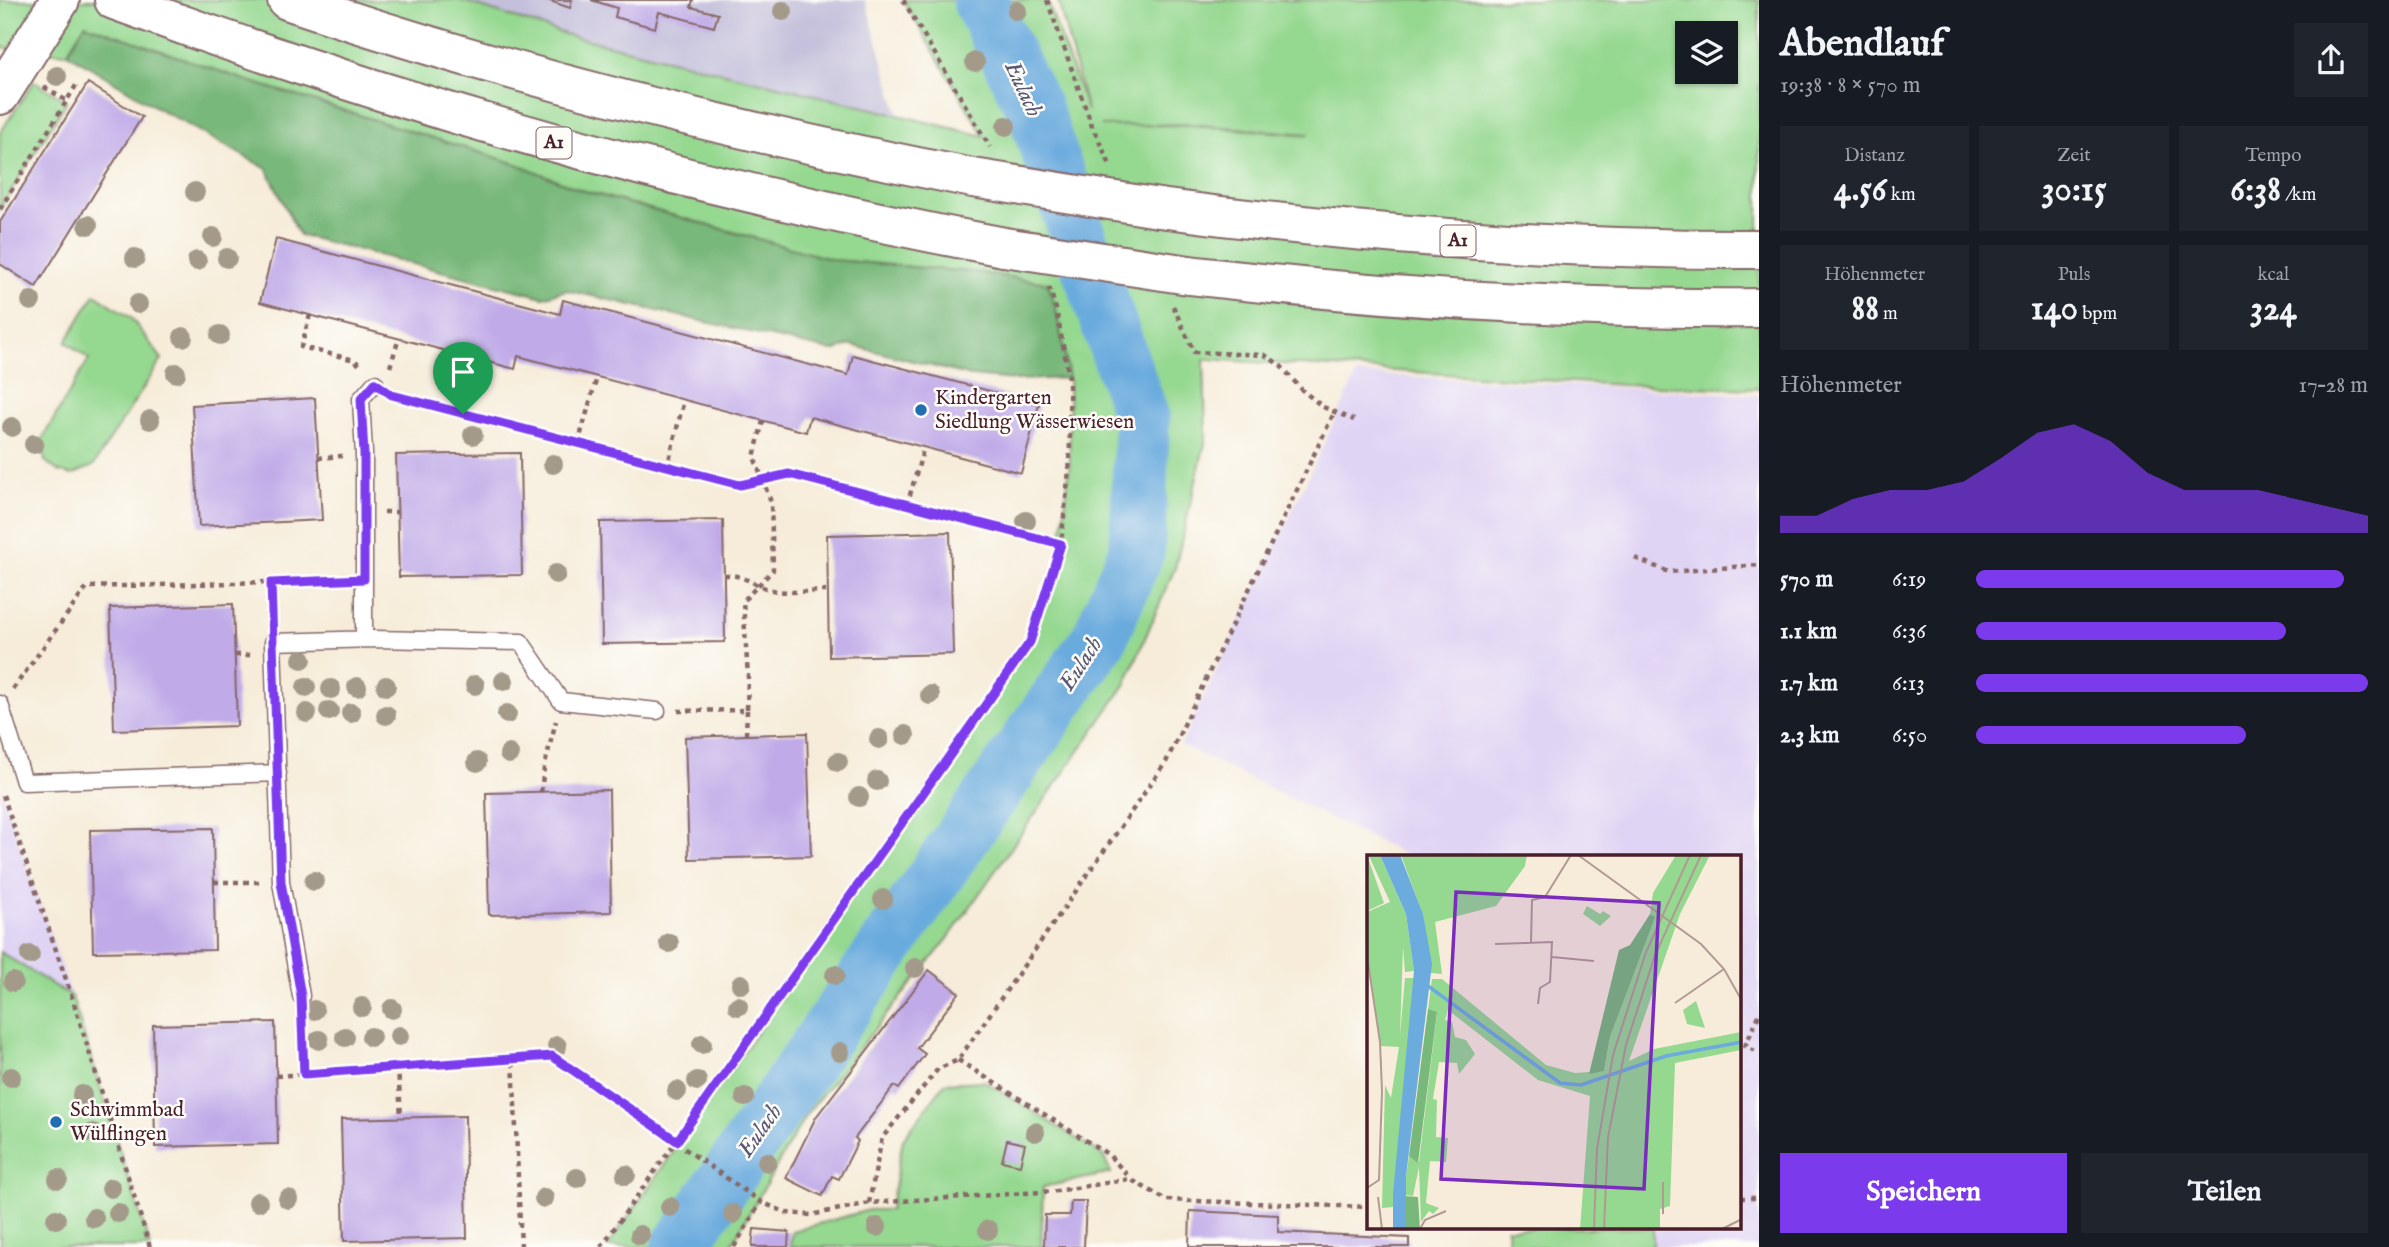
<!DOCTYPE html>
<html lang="de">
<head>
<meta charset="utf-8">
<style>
	body { margin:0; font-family:"IM FELL English",serif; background:#20242c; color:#f1f3f6; height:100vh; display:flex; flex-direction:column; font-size:26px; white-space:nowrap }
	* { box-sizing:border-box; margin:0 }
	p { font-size:23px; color:#9ea1a6 }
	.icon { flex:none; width:38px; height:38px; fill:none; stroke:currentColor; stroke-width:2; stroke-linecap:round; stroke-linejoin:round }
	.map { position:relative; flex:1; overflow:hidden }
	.details { display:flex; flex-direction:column; background:#171b24; width:630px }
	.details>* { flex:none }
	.buttons { position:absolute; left:1675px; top:21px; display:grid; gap:14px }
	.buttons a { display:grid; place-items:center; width:63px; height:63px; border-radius:0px; background:#171b24; box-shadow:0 2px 5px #0004; font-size:35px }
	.pin { position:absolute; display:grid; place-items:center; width:60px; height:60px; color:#fff; margin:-72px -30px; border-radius:50% 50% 50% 0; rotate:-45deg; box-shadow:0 0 7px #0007 }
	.pin .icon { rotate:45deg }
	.round { display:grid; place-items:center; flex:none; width:74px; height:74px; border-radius:0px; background:#20242c }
	.head { display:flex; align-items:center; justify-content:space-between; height:119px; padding:0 21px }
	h1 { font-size:38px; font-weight:700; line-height:52px }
	.figures { display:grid; grid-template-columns:repeat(3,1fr); gap:10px; height:119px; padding:7px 21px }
	.figures div { display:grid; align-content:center; border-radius:0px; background:#20242c; text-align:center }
	.figures b { font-size:35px; font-weight:700 }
	.figures small { font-size:19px; font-weight:400 }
	.figures p { font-size:19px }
	.chart { height:196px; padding:14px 21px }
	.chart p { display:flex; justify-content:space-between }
	.chart svg { width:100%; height:126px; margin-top:7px; fill:#7c3aed; opacity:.7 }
	.action { display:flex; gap:14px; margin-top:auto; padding:14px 21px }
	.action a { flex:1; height:80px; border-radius:0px; background:#7c3aed; color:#fff; font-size:28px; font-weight:700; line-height:80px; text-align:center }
	.action a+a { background:#20242c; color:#f1f3f6 }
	ul { padding:0 21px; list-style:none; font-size:23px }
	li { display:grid; grid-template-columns:112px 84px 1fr; align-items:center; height:52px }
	li i { height:18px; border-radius:9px; background:#7c3aed }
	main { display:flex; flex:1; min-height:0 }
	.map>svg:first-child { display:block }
	.built { fill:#e0d4f4 }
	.industrial { fill:#c4c0db }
	.green { fill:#95d890; stroke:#707c5e; stroke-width:2; fill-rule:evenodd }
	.forest { fill:#78b87a; stroke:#616c52; stroke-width:2 }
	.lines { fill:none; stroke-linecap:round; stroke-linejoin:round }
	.river { stroke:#6babde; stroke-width:56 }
	.building { fill:#c0aae8 }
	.service-casing { stroke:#866768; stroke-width:19 }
	.secondary-casing { stroke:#866768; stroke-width:42 }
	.motorway-casing { stroke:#866768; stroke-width:42 }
	.path { stroke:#866768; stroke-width:4.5; stroke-dasharray:5 5; stroke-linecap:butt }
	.service { stroke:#fff; stroke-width:16 }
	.secondary { stroke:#fff; stroke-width:38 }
	.motorway { stroke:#fff; stroke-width:38 }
	.motorway-bridge-casing { stroke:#866768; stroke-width:42; stroke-linecap:butt }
	.motorway-bridge { stroke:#fff; stroke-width:38 }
	.tree { fill:#a49a8a }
	.route-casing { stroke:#fff; stroke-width:14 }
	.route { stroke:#7c3aed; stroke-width:9 }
	.poi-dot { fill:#1f6fb2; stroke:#fdfcf7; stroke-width:2.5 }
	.labels { text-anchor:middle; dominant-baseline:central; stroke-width:5; stroke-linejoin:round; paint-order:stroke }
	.shield { fill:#fdfcf7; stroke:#806168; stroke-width:2 }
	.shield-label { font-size:19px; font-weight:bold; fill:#4a1f2b }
	.poi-label { font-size:21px; fill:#4a1f2b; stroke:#fdfcf7; text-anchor:start }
	.water-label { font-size:23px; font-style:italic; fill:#575773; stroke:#fdfcf7 }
	.inset-river { fill:none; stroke:#6babde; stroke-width:3.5 }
	.inset-road { fill:none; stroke:#b19a93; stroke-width:2 }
	.view { fill:#7b2cbf; fill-opacity:0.15; stroke:#7b2cbf; stroke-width:3.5 }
	.inset-edge { fill:none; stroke:#4a1f2b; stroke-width:3.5 }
</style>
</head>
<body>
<main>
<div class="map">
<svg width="1759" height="1247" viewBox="0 0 1759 1247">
	<rect width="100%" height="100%" fill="#fdfcf7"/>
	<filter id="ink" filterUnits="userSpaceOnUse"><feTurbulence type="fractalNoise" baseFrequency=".0143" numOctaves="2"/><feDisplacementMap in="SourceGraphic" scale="14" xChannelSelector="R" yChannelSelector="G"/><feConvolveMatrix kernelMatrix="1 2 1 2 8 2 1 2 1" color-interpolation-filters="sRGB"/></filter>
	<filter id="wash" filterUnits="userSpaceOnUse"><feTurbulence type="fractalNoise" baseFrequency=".00686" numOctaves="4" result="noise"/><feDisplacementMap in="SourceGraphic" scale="28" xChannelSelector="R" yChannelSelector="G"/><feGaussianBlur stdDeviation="1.57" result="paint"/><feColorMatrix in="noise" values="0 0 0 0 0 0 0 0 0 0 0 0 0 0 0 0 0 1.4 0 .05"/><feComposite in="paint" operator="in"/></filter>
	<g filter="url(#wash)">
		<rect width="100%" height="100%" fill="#f6ecd9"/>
		<path class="built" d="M 1357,374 L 1759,395 L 1759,1247 L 1653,1247 L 1653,1228 L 1740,1228 L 1740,857 L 1410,857 L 1181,745 Z
			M 0,787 L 72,997 L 0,952 Z"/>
		<path class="industrial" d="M 459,0 L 865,0 L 899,116 L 568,35 Z"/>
		<path class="green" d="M 0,0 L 459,0 L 568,35 L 984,136 L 903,0 L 1047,0 L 1087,111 L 1058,0 L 1759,0 L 1759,389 L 1623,385 L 1204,359 L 1206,439 L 1175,568 L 1125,685 L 947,940 L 807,1113 L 730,1247 L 607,1247 L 1030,642 L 1061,544 L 1070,461 L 1069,377 L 1056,309 L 1048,283 L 981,273 L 834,260 L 581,190 L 517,164 L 242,79 L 85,25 L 67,53 L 0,47 ZM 1687,33 L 1726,33 L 1726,72 L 1687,72 ZM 1188,124 L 1309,134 L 1309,135 L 1189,125 L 1101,126 Z
			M 34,81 L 67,101 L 0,209 L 0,133 Z
			M 95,294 L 131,318 L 162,359 L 93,466 L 72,475 L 58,471 L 45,461 L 41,441 L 89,359 L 66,342 Z
			M 0,952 L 72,997 L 150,1247 L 0,1247 Z
			M 984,1081 L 1103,1155 L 1111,1173 L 1043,1187 L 1041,1247 L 790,1247 L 792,1231 L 869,1210 L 890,1210 L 903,1139 L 945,1083 Z
			M 1507,1228 L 1653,1228 L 1653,1247 L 1508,1247 Z"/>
		<path class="forest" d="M 85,24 L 242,79 L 517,164 L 581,190 L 834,260 L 981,273 L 1048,283 L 1056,310 L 1069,378 L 1015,380 L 971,376 L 851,345 L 833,351 L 566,290 L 543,297 L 299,235 L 267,169 L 159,109 L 67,53 Z"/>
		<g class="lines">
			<path class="river" d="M 679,1247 L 1099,639 L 1137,550 L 1142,419 L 1034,109 L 980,0"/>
		</g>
		<g id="blocks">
			<path class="building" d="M 547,0 L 572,0 L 570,8 Z
				M 591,0 L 693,0 L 691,7 L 718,14 L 714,27 L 659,12 L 655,28 L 615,17 L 617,8 Z
				M 88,83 L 142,117 L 36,287 L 0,264 L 0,222 Z
				M 276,239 L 560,314 L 563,300 L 848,375 L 853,355 L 1039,404 L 1021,473 L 810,417 L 806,432 L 518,356 L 515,369 L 260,302 Z
				M 315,398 L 322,520 L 199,526 L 192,405 Z
				M 520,453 L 522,575 L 399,577 L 396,455 Z
				M 723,520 L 725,642 L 602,644 L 600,522 Z
				M 950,532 L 953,654 L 829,657 L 827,535 Z
				M 233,604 L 237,726 L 114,730 L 110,608 Z
				M 807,733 L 811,856 L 689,859 L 685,737 Z
				M 609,790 L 611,912 L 489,915 L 486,793 Z
				M 213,828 L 215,950 L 93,952 L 90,830 Z
				M 929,970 L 959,993 L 917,1048 L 925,1054 L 899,1089 L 894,1086 L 855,1138 L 858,1141 L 839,1179 L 832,1176 L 822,1196 L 786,1178 L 816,1117 Z
				M 275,1022 L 278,1144 L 155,1147 L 153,1025 Z
				M 465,1116 L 467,1238 L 344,1241 L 341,1119 Z
				M 1007,1140 L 1025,1144 L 1020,1165 L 1002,1161 Z
				M 1071,1201 L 1086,1201 L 1084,1247 L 1044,1247 L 1045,1215 L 1070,1215 Z
				M 1190,1211 L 1278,1215 L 1278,1232 L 1409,1238 L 1409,1247 L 1189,1247 Z
				M 754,1229 L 789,1232 L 788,1247 L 752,1247 Z"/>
		</g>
	</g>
	<g filter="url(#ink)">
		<use href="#blocks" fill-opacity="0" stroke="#866768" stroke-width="2"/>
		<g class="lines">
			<g class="service-casing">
				<path id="service" d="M 364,639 L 364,454 L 361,399 L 375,383
					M 0,704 L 24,782 L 278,773
					M 301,996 L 281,882 L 273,642 L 374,639 L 521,642 L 561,701 L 657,711"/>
			</g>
			<g class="secondary-casing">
				<path id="secondary" d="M 0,95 L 60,0"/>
			</g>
			<g class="motorway-casing">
				<path id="motorway" d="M 114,0 C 403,107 701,190 1004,247
					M 287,0 C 511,76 741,133 973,178
					M 1159,208 C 1361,235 1555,250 1759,249
					M 1189,275 C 1378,297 1568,310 1759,308"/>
			</g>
			<path class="path" d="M 903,0 L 990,147
				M 1047,0 L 1092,126 L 1111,167
				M 44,87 L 67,101
				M 0,209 L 77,84
				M 1173,306 L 1194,352 L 1265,355 L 1280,365 L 1302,390 L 1323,407 L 1354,420
				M 310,315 L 301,347 L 355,360 L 361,367
				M 390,367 L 399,338
				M 394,395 L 739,485 L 789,474 L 1061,544
				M 462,413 L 478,359
				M 578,444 L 597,377
				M 318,458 L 342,456
				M 667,468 L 684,400
				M 907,505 L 924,447
				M 384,512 L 398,512
				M 1635,558 L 1669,572 L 1759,565
				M 724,575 C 746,574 754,587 777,591 C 793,593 811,591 828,591
				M 271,583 L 272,621
				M 235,655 L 251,655
				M 13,689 L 87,587 L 341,580
				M 678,711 L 747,710 L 748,677 L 743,601 L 773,570 L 771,502 L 754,457 L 763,421
				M 746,735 L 747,710
				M 541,792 L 544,768 L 556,721
				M 3,795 L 72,997 L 150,1247
				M 214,882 L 259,882
				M 1759,1015 L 1745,1046 L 1759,1053
				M 302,1019 L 304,1074 L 513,1058
				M 958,1060 L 1109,1155 L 1130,1178
				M 398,1067 L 401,1117
				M 276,1076 L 304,1074
				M 1740,1198 L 1759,1198
				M 869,1203 L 882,1138 L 938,1069 L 958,1060 L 1166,762 L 1334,413
				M 521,1247 L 513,1058 L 552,1056 L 761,1202 L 787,1213 L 811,1215 L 869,1203 L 1057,1191 L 1130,1179 L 1166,1200 L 1369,1207
				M 601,1247 L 1030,642 L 1061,544 L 1070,461 L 1069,377 L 1056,309 L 1049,287
				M 734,1247 L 761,1202"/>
			<use href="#service" class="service"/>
			<use href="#secondary" class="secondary"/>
			<use href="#motorway" class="motorway"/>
			<g class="motorway-bridge-casing">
				<path id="motorway-bridge" d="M 973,178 L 1159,208
					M 1004,247 L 1189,275"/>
			</g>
			<use href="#motorway-bridge" class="motorway-bridge"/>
		</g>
		<g class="tree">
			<circle cx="783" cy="11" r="10"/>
			<circle cx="1017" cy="11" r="10"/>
			<circle cx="975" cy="62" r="10"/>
			<circle cx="57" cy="76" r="10"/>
			<circle cx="1006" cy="126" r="10"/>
			<circle cx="195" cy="192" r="10"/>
			<circle cx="88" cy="225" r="10"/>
			<circle cx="213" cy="237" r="10"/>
			<circle cx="135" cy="258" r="10"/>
			<circle cx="227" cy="258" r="10"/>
			<circle cx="197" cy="261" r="10"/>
			<circle cx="31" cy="301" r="10"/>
			<circle cx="138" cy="304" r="10"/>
			<circle cx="220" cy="335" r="10"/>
			<circle cx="183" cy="337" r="10"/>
			<circle cx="176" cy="373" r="10"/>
			<circle cx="150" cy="420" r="10"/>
			<circle cx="12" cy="427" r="10"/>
			<circle cx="473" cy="435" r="10"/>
			<circle cx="34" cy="444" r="10"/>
			<circle cx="553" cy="464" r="10"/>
			<circle cx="1026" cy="521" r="10"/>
			<circle cx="556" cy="574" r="10"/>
			<circle cx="302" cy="659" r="10"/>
			<circle cx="504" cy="681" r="10"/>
			<circle cx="475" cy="685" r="10"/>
			<circle cx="386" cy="686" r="10"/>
			<circle cx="306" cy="687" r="10"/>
			<circle cx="357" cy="687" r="10"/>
			<circle cx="331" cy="689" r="10"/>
			<circle cx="930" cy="695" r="10"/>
			<circle cx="329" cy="711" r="10"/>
			<circle cx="307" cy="713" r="10"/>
			<circle cx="351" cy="713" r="10"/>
			<circle cx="507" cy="714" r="10"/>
			<circle cx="386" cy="715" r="10"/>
			<circle cx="905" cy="735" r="10"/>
			<circle cx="879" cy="739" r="10"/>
			<circle cx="509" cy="754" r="10"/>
			<circle cx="477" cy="762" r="10"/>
			<circle cx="838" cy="762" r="10"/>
			<circle cx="877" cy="781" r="10"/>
			<circle cx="859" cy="797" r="10"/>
			<circle cx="314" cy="881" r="10"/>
			<circle cx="883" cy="899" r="10"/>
			<circle cx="669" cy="943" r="10"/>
			<circle cx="30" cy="955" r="10"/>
			<circle cx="915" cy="968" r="10"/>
			<circle cx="835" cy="975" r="10"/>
			<circle cx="13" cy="982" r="10"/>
			<circle cx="741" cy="984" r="10"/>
			<circle cx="738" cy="1006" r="10"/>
			<circle cx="362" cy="1007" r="10"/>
			<circle cx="392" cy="1009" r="10"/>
			<circle cx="314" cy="1010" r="10"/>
			<circle cx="399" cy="1036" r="10"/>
			<circle cx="345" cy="1037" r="10"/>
			<circle cx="371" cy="1037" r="10"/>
			<circle cx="319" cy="1040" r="10"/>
			<circle cx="702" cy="1044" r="10"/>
			<circle cx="557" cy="1046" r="10"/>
			<circle cx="840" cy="1052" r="10"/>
			<circle cx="11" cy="1077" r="10"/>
			<circle cx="697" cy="1081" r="10"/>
			<circle cx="677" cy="1091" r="10"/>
			<circle cx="82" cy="1095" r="10"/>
			<circle cx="745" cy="1097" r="10"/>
			<circle cx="1035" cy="1132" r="10"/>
			<circle cx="93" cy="1133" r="10"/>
			<circle cx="767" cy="1162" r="10"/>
			<circle cx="626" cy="1175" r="10"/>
			<circle cx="577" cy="1178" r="10"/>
			<circle cx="58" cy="1179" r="10"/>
			<circle cx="111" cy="1188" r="10"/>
			<circle cx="544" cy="1198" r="10"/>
			<circle cx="288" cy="1199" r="10"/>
			<circle cx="258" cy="1202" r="10"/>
			<circle cx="670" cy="1207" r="10"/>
			<circle cx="118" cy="1213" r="10"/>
			<circle cx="733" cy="1214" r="10"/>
			<circle cx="94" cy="1218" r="10"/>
			<circle cx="56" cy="1219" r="10"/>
			<circle cx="877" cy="1227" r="10"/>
			<circle cx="988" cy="1230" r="10"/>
			<circle cx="640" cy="1235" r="10"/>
		</g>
	</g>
	<g class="lines" filter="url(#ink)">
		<g class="route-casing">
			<path id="route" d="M 375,383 L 392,395 L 740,485 L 789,474 L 1061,544 L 1030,642 L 677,1141 L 552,1056 L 304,1074 L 301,996 L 281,882 L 271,583 L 364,579 L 364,454 L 361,399 Z"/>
		</g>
		<use href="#route" class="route"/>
	</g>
	<g class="poi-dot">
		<circle cx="921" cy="410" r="7"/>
		<circle cx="56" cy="1122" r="7"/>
	</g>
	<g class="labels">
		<g class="shield">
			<rect x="536.5" y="127.5" width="35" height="31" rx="5"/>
			<rect x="1440.5" y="225.5" width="35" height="31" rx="5"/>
		</g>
		<g class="shield-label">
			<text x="554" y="143">A1</text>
			<text x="1458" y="241">A1</text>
		</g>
		<g class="poi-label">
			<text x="935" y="398">Kindergarten<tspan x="935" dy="24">Siedlung Wässerwiesen</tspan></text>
			<text x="70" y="1110">Schwimmbad<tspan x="70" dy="24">Wülflingen</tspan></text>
		</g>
		<g class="water-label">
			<text transform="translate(1023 89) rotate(65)">Eulach</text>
			<text transform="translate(1081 664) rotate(-57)">Eulach</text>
			<text transform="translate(760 1131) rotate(-55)">Eulach</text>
		</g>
	</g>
	<g transform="translate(1367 855)">
		<rect width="374" height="374" fill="#f6ecd9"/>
		<path d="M 13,0 L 39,59 L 47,116 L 38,117 L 36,92 L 33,181 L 38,123 L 47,123 L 47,139 L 26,352 L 15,353 L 18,230 L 24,243 L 32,192 L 14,191 L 0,101 L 0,57 L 23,47 L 2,1 ZM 34,0 L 42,1 L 160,0 L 158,11 L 129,51 L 68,67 L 75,119 L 64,118 L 56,60 ZM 309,0 L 343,0 L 313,59 L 262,206 L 287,194 L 374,177 L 374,195 L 308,208 L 303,351 L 293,354 L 293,374 L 213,374 L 223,241 L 171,225 L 81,155 L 78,165 L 85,167 L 88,182 L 99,185 L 108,199 L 92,219 L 90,208 L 72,207 L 66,244 L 70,245 L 69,282 L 81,283 L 79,307 L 63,306 L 59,348 L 72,353 L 66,359 L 62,356 L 54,367 L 52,312 L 46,341 L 39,340 L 39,321 L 42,301 L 52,307 L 70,158 L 61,155 L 65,124 L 75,124 L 179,210 L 208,218 L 237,216 L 243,182 L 287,62 L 283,59 L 286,38 ZM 1,3 L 17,48 L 0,56 L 0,4 ZM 220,51 L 233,59 L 236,56 L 244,61 L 233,71 L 216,59 ZM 329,146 L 338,173 L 320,169 L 316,155 Z" fill="#95d890"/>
		<path d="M 283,59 L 288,62 L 243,182 L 237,216 L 222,219 L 252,95 L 263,90 ZM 61,154 L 70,157 L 51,308 L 42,301 ZM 38,341 L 51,342 L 53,374 L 39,374 Z" fill="#78b87a"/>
		<path d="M 13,0 L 33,0 L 56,59 L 65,109 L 39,321 L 39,374 L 26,374 L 26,339 L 47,116 L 39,59 Z" fill="#6babde"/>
		<path class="inset-river" d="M 57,128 L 193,228 L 214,230 L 299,201 L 375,187"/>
		<path class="inset-road" d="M 211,0 L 334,89 L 357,114 L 375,146M 164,87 L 165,45 L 178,42 L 204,0M 128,89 L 185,87 L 183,127 L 173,133 L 171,149M 0,101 L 13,187 L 15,236 L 12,325 L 0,333M 185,102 L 227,106M 308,148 L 357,114M 296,327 L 296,359M 11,342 L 15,374M 53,374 L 58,365 L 79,356M 227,374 L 230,294 L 246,200 L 279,97 L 323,0M 237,374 L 241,282 L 259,190 L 288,100 L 334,0M 355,374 L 375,364"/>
		<path class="view" d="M 89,37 L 292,48 L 277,334 L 74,324 Z"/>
		<rect width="374" height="374" class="inset-edge"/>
	</g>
</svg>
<div class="buttons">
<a><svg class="icon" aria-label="layers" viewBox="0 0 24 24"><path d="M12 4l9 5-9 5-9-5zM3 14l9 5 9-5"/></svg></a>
</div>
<div class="pin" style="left:463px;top:414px;background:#1e9e55"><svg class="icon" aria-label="arrive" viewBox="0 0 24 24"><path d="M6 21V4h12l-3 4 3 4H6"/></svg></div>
</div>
<section class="details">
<div class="head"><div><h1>Abendlauf</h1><p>19:38 · 8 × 570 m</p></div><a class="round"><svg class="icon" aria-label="share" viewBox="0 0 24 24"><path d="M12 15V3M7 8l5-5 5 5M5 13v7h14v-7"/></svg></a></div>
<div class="figures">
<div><p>Distanz</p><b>4.56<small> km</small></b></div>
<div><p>Zeit</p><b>30:15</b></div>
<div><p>Tempo</p><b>6:38<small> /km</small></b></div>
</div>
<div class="figures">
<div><p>Höhenmeter</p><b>88<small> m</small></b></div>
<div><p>Puls</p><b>140<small> bpm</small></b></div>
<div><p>kcal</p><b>324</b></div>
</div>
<div class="chart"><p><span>Höhenmeter</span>17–28 m</p>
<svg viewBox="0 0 160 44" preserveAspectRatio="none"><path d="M0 44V38L10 38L20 32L30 29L40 29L50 26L60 18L70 9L80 6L90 12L100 23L110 29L120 29L130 29L140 32L150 35L160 38V44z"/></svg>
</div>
<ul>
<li><b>570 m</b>6:19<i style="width:94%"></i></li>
<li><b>1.1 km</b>6:36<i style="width:79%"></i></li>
<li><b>1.7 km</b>6:13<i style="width:100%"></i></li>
<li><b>2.3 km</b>6:50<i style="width:69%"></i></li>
</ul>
<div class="action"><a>Speichern</a><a>Teilen</a></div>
</section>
</main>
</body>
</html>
